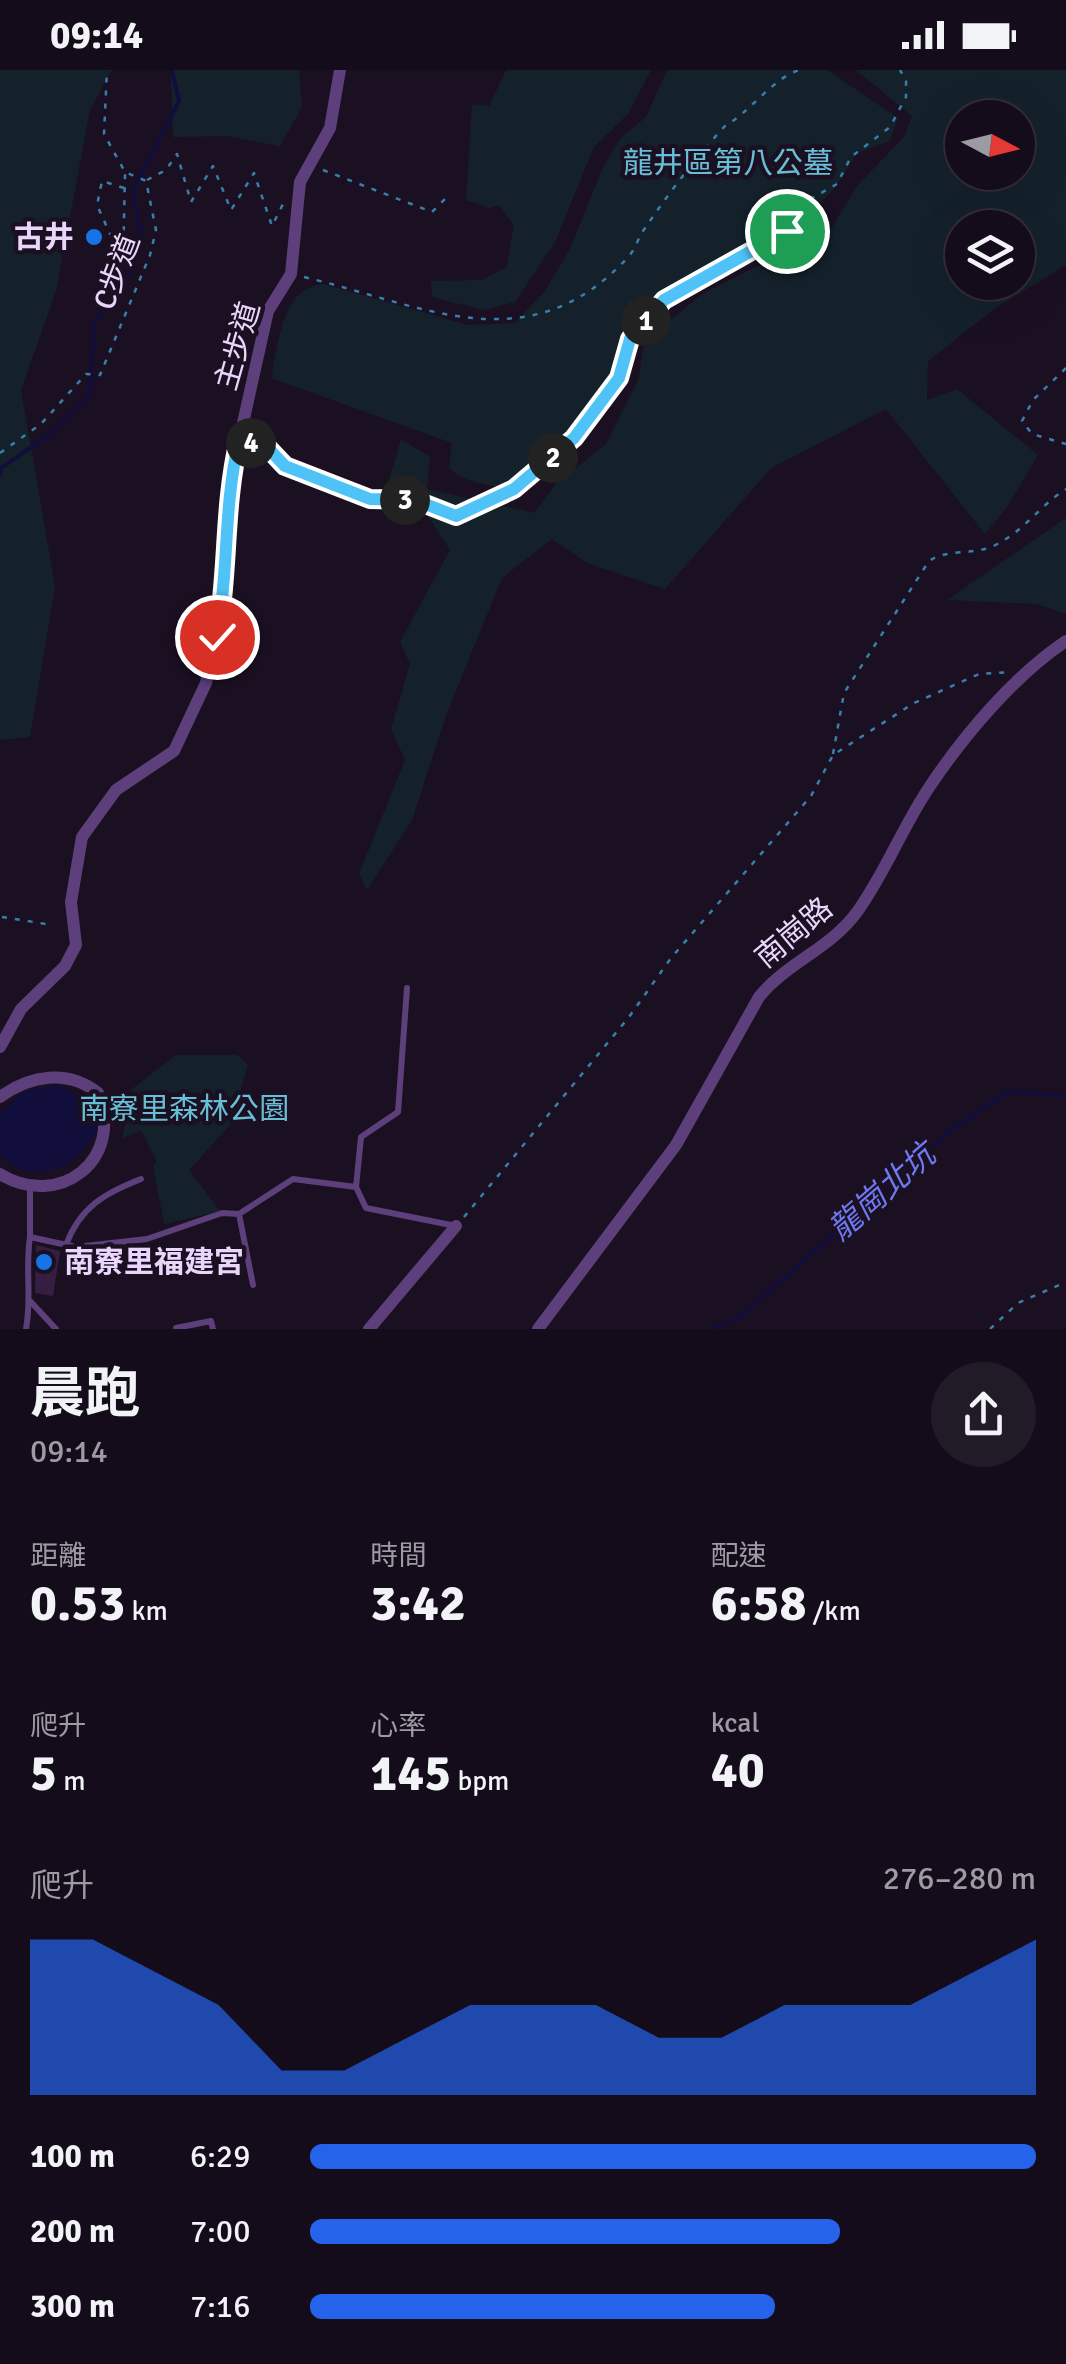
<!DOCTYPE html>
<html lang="zh-TW">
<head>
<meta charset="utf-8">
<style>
	body { margin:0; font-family:Signika,"Noto Sans TC",sans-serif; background:#211a27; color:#f1f3f6; height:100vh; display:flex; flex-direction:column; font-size:38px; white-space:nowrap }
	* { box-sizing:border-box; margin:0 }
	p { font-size:32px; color:#9d9ba2 }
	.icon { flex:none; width:55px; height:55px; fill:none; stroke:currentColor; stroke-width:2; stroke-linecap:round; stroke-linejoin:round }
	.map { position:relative; height:1259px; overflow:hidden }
	.drawer { display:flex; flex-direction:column; background:#140c1a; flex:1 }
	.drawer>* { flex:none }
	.needle { width:65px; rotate:97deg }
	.tools { position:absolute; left:945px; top:30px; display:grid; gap:20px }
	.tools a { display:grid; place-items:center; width:90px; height:90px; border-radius:50%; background:#140c1a; box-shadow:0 10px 40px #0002,0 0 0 2px #332c39; font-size:50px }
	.pin { position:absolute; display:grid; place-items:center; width:85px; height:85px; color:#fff; margin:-42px; border:5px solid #fff; border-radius:50%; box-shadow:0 2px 10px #0007 }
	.km { position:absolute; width:50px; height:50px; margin:-25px; border-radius:50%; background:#222; color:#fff; font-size:28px; line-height:50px; text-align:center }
	.round { display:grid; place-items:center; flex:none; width:105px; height:105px; border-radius:52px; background:#211a27 }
	.overview { display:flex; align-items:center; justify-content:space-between; height:170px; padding:0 30px }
	h1 { font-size:55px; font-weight:700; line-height:75px }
	.figures { display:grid; grid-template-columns:repeat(3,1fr); gap:15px; height:170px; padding:10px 30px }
	.figures div { display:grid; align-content:center }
	.figures b { font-size:50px; font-weight:700 }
	.figures small { font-size:28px; font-weight:400 }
	.figures p { font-size:28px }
	.chart { height:280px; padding:20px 30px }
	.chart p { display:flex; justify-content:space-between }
	.chart svg { width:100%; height:180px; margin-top:10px; fill:#2563eb; opacity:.7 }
	ul { padding:0 30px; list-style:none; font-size:32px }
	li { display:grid; grid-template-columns:160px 120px 1fr; align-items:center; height:75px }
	li i { height:25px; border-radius:12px; background:#2563eb }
	.status { display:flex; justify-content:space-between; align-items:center; height:70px; padding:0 50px; background:#140c1a; direction:ltr }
	.status svg { height:28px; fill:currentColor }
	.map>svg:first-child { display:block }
	.green { fill:#14212b; fill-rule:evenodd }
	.water { fill:#120e3c }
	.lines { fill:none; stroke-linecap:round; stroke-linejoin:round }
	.stream { stroke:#120e3c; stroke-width:4 }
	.building { fill:#351e41 }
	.path { stroke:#3a7eaa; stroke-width:2.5; stroke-dasharray:5 8; stroke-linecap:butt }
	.service { stroke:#5d3f7c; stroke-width:6 }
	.minor { stroke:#5d3f7c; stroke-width:12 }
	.route-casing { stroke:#fff; stroke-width:20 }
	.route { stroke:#4fc3f7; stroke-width:12 }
	.poi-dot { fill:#1674e6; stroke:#1b1022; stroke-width:4 }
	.labels { text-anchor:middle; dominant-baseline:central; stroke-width:9; stroke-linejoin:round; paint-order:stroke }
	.park-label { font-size:30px; fill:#68bed4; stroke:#1b1022 }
	.poi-label { font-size:30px; font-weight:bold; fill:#ead5fb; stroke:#1b1022; text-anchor:end }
	.street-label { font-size:30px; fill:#ead5fb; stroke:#1b1022 }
	.water-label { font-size:32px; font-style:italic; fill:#6d78f1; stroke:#1b1022 }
</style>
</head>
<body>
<div class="status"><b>09:14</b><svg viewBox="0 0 49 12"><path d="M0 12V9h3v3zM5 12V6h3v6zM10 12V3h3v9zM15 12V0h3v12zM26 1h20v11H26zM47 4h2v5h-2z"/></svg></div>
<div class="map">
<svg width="1066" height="1259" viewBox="0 0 1066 1259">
	<rect width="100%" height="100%" fill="#1b1022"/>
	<path class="green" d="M 0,0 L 112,0 L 90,40 L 56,221 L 21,320 L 55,516 L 30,667 L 0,670 Z
		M 171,0 L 299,0 L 302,37 L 280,76 L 226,66 L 173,67 Z
		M 506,0 L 651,0 L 628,44 L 594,77 L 555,172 L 515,232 L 484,240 L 432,227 L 431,211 L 482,210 L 507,197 L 514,155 L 499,135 L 490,138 L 466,130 L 472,34 L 489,36 Z
		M 667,0 L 827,0 L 898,48 L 890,71 L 857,83 L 836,116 L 792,163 L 770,180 L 705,207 L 645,251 L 628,278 L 618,325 L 593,357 L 554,392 L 534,396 L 520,419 C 498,417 464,414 449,398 L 452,373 L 271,308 C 279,274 281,218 323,214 L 468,255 L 515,253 L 545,221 L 570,179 L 604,95 L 621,68 L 646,47 Z
		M 856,0 L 1066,0 L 1066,195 L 994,239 L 928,291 L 927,330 L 957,319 L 1038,385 L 1007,437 L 985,464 L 886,339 L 771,398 L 665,519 L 587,493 L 552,469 L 502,508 L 447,643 L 412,750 L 367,820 L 359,804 L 405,690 L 391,659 L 410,594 L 400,572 L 450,480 L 428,446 L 382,434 L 401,369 L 430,387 L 427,419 L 534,443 L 555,415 L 606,374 L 639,308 L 644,271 L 704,223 L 831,159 L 857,116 L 904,67 L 912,46 ZM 962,48 L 1018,48 L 1018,102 L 962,102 ZM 962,158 L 1018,158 L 1018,212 L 962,212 Z
		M 1066,448 L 1066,544 L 1037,534 L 947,530 Z
		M 176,985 L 237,985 L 248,995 L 239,1026 L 240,1044 L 189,1100 L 220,1141 L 164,1154 L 153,1096 L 157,1092 L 141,1060 L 122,1069 L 126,1050 L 118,1030 Z"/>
	<path class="water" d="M 59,1015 L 91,1031 L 101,1048 C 92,1091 33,1124 0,1084 L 0,1043 L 24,1021 Z"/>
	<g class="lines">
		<path class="stream" d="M 0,404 L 1,398 L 50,364 L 90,324 L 94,253 L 123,219 L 135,189 L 141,166 L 133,121 L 179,31 L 172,0
			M 711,1259 L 740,1247 L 953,1059 L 1009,1021 L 1066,1026"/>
	</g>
	<path class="building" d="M 36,1175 L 60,1181 L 53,1226 L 35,1223 Z"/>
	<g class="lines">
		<path class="path" d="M 323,100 L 432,142 L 445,129
			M 147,110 L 166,100 L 177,84 L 191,132 L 213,96 L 231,140 L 254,103 L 272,156 L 285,130
			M 124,118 L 102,111 L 97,135 L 123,193 L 125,104
			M 304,207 C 423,235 530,296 630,185 C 636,177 639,166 645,158 C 669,123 696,87 725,56 C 750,42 775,6 800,0
			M 1066,298 L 1033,330 L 1022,351 L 1032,364 L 1066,374
			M 250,373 L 266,376 L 285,396 L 370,429 L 415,430 L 456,446 L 514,419 L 575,368 L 619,308 L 631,269 L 664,229 L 787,161 L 805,132 L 837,114 L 851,87 L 890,57 L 906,27 L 906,11 L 900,0
			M 0,383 L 41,354 L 86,304 L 100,305 L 150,185 L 156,160 L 146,111 L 125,102 L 104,64 L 107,0
			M 833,684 L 844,623 L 929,491 C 946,479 971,485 991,477 C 1023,463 1038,437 1066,419
			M 2,847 L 46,854
			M 464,1147 L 629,947 L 671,888 L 811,726 L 833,685 L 914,633 L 979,604 L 1011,602
			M 990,1259 L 1018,1233 L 1066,1212"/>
		<path class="service" d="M 356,1117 L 361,1067 L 398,1042 L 407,918
			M 30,1118 L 30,1167 L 76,1177 L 147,1169 L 222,1143 L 239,1144 L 293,1109 L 356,1117 L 366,1138 L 456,1156
			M 239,1144 L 253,1215
			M 66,1175 C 80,1137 105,1123 141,1109
			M 30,1231 L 56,1259
			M 176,1258 L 211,1251 L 213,1259
			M 26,1259 C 32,1228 25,1199 30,1167"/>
		<path class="minor" d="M 0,977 L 21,939 L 65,896 L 76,875 L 71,832 L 82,767 L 116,720 L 174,681 L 206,613 L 224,527 L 225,441 L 233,398 L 268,241 L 291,204 L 300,112 L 330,58 L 340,0
			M 0,1027 C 30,1005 68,999 98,1023 C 125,1090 59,1140 0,1104
			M 369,1259 L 456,1156
			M 538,1259 L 676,1075 L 759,927 C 786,893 830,879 857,842 C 885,803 903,756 930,716 C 965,664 1014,606 1066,571"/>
	</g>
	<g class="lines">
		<g class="route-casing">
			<path id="route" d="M 217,567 C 229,500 223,439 239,370 L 266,376 L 285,396 L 370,429 L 415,430 L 456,446 L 514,419 L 574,368 L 619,308 L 630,269 L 664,230 L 787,161"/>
		</g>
		<use href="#route" class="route"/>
	</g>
	<g class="poi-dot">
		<circle cx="94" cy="167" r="10"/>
		<circle cx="44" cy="1192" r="10"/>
	</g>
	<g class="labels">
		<g class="park-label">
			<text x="728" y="93">龍井區第八公墓</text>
			<text x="184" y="1039">南寮里森林公園</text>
		</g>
		<g class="poi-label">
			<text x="74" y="167">古井</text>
			<text x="64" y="1192" text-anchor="start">南寮里福建宮</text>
		</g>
		<g class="street-label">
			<text transform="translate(117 202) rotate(-69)">C步道</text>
			<text transform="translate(238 276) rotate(-74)">主步道</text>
			<text transform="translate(794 863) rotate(-40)">南崗路</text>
		</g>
		<g class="water-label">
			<text transform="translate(882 1122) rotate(-41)">龍崗北坑</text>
		</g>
	</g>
</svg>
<div class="tools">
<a><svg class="needle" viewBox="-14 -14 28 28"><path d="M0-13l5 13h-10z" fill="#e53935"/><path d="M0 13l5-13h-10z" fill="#9d9ba2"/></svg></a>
<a><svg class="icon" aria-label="layers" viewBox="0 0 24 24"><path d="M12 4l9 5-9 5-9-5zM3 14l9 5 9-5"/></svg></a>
</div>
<div class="pin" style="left:787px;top:161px;background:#1e9e55"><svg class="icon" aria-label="arrive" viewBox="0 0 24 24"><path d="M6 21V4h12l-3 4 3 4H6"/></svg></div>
<div class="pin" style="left:217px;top:567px;background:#d93025"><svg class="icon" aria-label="check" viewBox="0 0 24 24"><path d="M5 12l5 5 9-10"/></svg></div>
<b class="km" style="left:646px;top:251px">1</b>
<b class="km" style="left:553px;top:388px">2</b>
<b class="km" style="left:405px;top:430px">3</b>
<b class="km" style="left:251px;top:373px">4</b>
</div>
<section class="drawer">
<div class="overview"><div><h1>晨跑</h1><p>09:14</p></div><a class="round"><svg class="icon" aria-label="share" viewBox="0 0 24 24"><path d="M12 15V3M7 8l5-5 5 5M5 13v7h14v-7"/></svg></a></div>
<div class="figures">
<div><p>距離</p><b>0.53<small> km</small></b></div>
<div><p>時間</p><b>3:42</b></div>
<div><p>配速</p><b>6:58<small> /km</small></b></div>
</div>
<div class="figures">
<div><p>爬升</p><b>5<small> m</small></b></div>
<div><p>心率</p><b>145<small> bpm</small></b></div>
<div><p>kcal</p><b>40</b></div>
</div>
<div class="chart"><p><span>爬升</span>276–280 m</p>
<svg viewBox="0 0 160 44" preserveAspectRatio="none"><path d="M0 44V6L10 6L20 14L30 22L40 38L50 38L60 30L70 22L80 22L90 22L100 30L110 30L120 22L130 22L140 22L150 14L160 6V44z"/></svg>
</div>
<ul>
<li><b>100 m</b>6:29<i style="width:100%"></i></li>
<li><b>200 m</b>7:00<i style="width:73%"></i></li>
<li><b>300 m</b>7:16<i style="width:64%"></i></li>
</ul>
</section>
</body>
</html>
